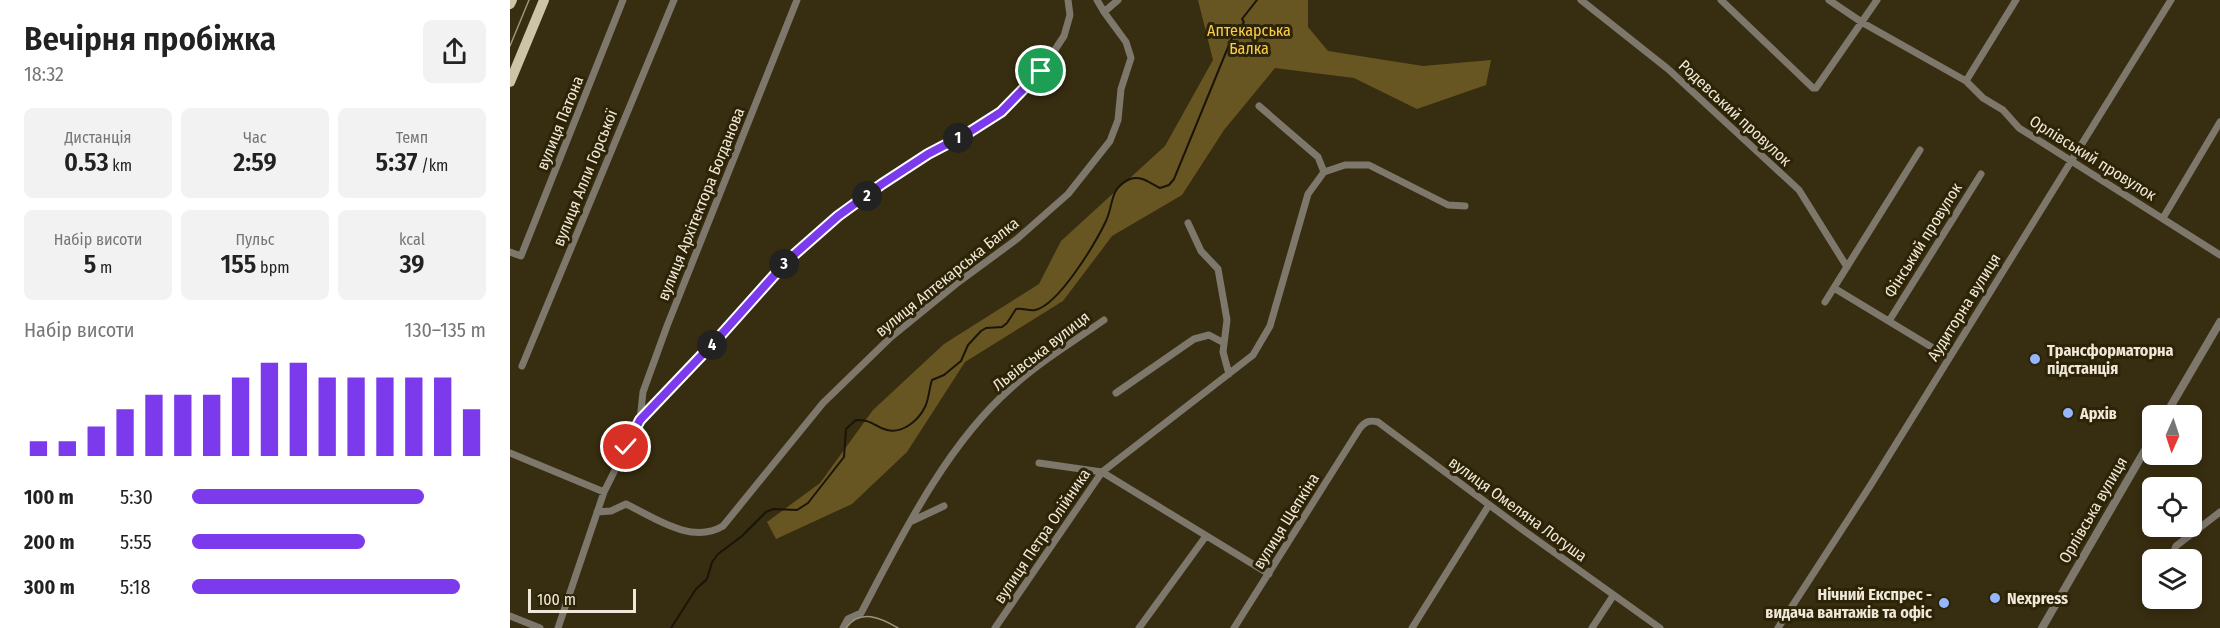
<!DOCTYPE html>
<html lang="uk">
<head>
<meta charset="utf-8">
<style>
	body { margin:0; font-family:"Fira Sans Condensed",sans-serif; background:#f2f2f2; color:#222; height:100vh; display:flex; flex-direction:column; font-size:22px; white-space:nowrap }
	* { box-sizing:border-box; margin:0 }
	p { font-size:20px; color:#767676 }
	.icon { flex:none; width:33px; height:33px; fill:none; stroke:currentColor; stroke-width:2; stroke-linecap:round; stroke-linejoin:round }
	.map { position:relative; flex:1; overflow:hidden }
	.drawer { display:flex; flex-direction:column; background:#fff; width:510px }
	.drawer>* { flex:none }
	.needle { width:39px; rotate:183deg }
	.fabs { position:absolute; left:1632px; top:405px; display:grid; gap:12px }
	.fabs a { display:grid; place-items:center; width:60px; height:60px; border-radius:9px; background:#fff; box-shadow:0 3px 9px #0003; font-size:30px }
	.scale { position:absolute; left:18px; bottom:15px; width:108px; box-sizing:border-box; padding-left:6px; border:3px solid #efe8d8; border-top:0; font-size:16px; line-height:21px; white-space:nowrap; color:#efe8d8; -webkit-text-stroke:4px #2d2306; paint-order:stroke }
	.pin { position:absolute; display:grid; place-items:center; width:51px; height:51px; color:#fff; margin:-26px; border:3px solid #fff; border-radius:50%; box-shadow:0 2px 6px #0007 }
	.km { position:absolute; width:30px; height:30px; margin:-15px; border-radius:50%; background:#222; color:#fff; font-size:16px; line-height:30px; text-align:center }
	.round { display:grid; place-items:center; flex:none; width:63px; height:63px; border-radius:9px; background:#f2f2f2 }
	.summary { display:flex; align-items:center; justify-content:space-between; height:102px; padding:0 24px }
	h1 { font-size:33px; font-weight:600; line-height:45px }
	.stats { display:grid; grid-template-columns:repeat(3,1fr); gap:9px; height:102px; padding:6px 24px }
	.stats div { display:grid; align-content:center; border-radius:9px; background:#f2f2f2; text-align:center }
	.stats b { font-size:26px; font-weight:600 }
	.stats small { font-size:16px; font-weight:400 }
	.stats p { font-size:16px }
	.chart { height:168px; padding:12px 24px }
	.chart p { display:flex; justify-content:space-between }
	.chart svg { width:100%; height:108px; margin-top:6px; stroke:#7c3aed; stroke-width:6 }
	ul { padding:0 24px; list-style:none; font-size:20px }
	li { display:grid; grid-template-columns:96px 72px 1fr; align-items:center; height:45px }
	li i { height:15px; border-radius:8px; background:#7c3aed }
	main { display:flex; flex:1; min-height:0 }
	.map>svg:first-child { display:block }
	.forest { fill:#685622 }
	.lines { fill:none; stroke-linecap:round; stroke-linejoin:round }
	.stream { stroke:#1a1508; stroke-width:2 }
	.minor { stroke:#7d786b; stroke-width:7 }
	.tertiary { stroke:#7d786b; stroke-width:8 }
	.primary { stroke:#cdc3a7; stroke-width:10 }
	.tram { stroke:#9c937d; stroke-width:1.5 }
	.route-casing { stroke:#fff; stroke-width:12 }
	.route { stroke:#7c3aed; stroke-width:8 }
	.poi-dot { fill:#95b6fd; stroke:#2d2306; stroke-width:2 }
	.labels { text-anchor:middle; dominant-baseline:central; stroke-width:6; stroke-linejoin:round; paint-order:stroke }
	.park-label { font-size:16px; fill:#fbce4a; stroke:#2d2306 }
	.street-label { font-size:16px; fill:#efe8d8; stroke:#2d2306 }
	.poi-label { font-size:16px; font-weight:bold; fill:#efe8d8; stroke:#2d2306; text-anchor:start }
</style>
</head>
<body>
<main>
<section class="drawer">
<div class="summary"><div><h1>Вечірня пробіжка</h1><p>18:32</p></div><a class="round"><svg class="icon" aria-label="share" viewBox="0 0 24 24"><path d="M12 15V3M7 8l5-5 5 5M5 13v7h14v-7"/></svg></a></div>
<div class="stats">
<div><p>Дистанція</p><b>0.53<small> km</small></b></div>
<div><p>Час</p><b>2:59</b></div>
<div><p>Темп</p><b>5:37<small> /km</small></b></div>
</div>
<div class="stats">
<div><p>Набір висоти</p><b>5<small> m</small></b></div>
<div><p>Пульс</p><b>155<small> bpm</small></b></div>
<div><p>kcal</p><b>39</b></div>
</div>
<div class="chart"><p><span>Набір висоти</span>130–135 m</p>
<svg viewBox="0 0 160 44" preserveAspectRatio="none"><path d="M5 44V38M15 44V38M25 44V32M35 44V25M45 44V19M55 44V19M65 44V19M75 44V12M85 44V6M95 44V6M105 44V12M115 44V12M125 44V12M135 44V12M145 44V12M155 44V25"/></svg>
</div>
<ul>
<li><b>100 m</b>5:30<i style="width:79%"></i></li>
<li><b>200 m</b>5:55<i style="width:59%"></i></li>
<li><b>300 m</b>5:18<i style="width:91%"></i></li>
</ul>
</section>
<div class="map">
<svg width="1710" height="628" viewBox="0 0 1710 628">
	<rect width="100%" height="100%" fill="#372d10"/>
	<path class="forest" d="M 688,0 L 798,0 L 798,27 L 818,51 L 913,66 L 981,60 L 976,85 L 907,109 L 844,78 L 765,68 L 714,130 L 672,195 L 602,236 L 553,301 L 455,362 L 397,452 L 342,504 L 266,539 L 257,522 L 310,483 L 363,410 L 434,344 L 529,284 L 551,241 L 655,146 L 703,60 Z"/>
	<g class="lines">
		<path class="stream" d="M 161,628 L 186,589 L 197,579 L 202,562 L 208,554 L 232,536 L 256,512 L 263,509 L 287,510 L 298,503 L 334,457 L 336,429 L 346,420 C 364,420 362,426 377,430 C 392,434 408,421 415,407 C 419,399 419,389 422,380 L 434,375 L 451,361 L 458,345 L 471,331 L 476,328 L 492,327 L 497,323 L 506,309 C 513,308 519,311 525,310 C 549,305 586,242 596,221 C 604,204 599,188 620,179 C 631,175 640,183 650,188 L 659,185 L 664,179 L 721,40 L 734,22 L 732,19 L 747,0"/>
		<path class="minor" d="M 587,0 L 594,12
			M 1071,0 L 1158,69 L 1289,190 L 1337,267
			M 1211,0 L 1303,88 L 1306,88 L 1367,0
			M 1319,0 L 1353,23 L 1456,81 L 1473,98 L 1493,110 L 1509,128 L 1710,255
			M 1456,81 L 1506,0
			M 749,106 L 808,157 L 814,172
			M 1653,218 L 1710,122
			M 678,223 L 691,251 L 708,269 L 717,320 L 713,352 L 719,374
			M 0,252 L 11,256 L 113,0
			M 1324,288 L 1438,357
			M 1315,302 L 1410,150
			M 1379,321 L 1471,174
			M 12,366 L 164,0
			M 606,393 L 684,339 L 699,335 L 714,343
			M 130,420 L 133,392 L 157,326 L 287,0
			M 0,453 L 94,492
			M 529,463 L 592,472 L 759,574
			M 87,512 L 101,511 L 116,504 C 145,518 182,545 213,526 L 313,403 L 381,337 L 446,284 L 507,239 L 558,194 L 600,141 L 608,120 L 611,89 L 621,58 L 616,42 L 594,12 L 608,0
			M 402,521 L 434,506
			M 1662,556 L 1666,546 L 1710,512
			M 0,616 L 30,628
			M 48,628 L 94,492 L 130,420 L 210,336 L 278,260 L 305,235 L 372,185 L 418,154 L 472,125 L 507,98 L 531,71 L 554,36 L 560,15 L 558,0
			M 333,628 L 338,619 L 351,613 C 391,537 436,445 501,388 C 529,362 563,342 594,320
			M 485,628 L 592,472 L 743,355 L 760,326 L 798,194 L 814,172 L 835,165 L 859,165 L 938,205 L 955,206
			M 629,628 L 696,536
			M 724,628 L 850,428 C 856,421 860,420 868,422 L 1013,530 L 1150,628
			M 902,628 L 979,505
			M 1082,628 L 1103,596
			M 1268,628 L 1360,486 L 1661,0"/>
		<path class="tertiary" d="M 1655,416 L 1710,322
			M 1532,628 L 1642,438"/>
		<path class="primary" d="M 0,4 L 2,0
			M 0,82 L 34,0"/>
		<path class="tram" d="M 0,46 L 19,0
			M 336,628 C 350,608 371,618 388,628"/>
	</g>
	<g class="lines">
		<g class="route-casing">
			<path id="route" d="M 116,447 L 130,420 L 210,336 L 278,260 L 328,216 L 372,184 L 418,154 L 458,133 L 491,112 L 531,71"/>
		</g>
		<use href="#route" class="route"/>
	</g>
	<g class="poi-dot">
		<circle cx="1525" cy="359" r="6"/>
		<circle cx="1558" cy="413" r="6"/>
		<circle cx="1485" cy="598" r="6"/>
		<circle cx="1434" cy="603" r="6"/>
	</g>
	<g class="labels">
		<g class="park-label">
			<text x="739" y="30">Аптекарська<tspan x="739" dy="18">Балка</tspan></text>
		</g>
		<g class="street-label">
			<text transform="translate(1225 113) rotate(43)">Родевський провулок</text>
			<text transform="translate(50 123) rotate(-68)">вулиця Патона</text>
			<text transform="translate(1583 158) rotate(32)">Орлівський провулок</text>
			<text transform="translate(75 178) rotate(-68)">вулиця Алли Горської</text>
			<text transform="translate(191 204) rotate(-68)">вулиця Архітектора Богданова</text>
			<text transform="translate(1413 240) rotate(-58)">Фінський провулок</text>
			<text transform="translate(437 277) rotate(-39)">вулиця Аптекарська Балка</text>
			<text transform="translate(1454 307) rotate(-58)">Аудиторна вулиця</text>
			<text transform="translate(531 351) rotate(-38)">Львівська вулиця</text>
			<text transform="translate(1008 509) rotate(36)">вулиця Омеляна Логуша</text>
			<text transform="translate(1583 510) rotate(-60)">Орлівська вулиця</text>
			<text transform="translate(776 521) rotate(-58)">вулиця Щепкіна</text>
			<text transform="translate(532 536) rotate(-56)">вулиця Петра Олійника</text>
		</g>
		<g class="poi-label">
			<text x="1537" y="350">Трансформаторна<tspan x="1537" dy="18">підстанція</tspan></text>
			<text x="1570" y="413">Архів</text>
			<text x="1422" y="594" text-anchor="end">Нічний Експрес -<tspan x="1422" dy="18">видача вантажів та офіс</tspan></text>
			<text x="1497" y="598">Nexpress</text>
		</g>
	</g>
</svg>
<div class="fabs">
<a><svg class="needle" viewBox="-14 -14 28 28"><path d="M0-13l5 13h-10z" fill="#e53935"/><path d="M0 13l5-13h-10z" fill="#767676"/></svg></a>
<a><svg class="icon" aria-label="locate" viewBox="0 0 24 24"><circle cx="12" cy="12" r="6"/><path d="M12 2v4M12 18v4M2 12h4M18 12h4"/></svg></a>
<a><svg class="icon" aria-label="layers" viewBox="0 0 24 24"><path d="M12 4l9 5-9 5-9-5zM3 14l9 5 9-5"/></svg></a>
</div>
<div class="scale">100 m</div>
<div class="pin" style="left:531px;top:71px;background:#1e9e55"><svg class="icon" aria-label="arrive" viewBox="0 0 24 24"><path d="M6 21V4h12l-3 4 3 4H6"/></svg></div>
<div class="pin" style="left:116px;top:447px;background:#d93025"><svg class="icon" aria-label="check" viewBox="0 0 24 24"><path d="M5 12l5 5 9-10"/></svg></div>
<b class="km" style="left:448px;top:138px">1</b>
<b class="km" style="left:357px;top:196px">2</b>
<b class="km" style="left:274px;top:264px">3</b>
<b class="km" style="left:202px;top:345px">4</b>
</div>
</main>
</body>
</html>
